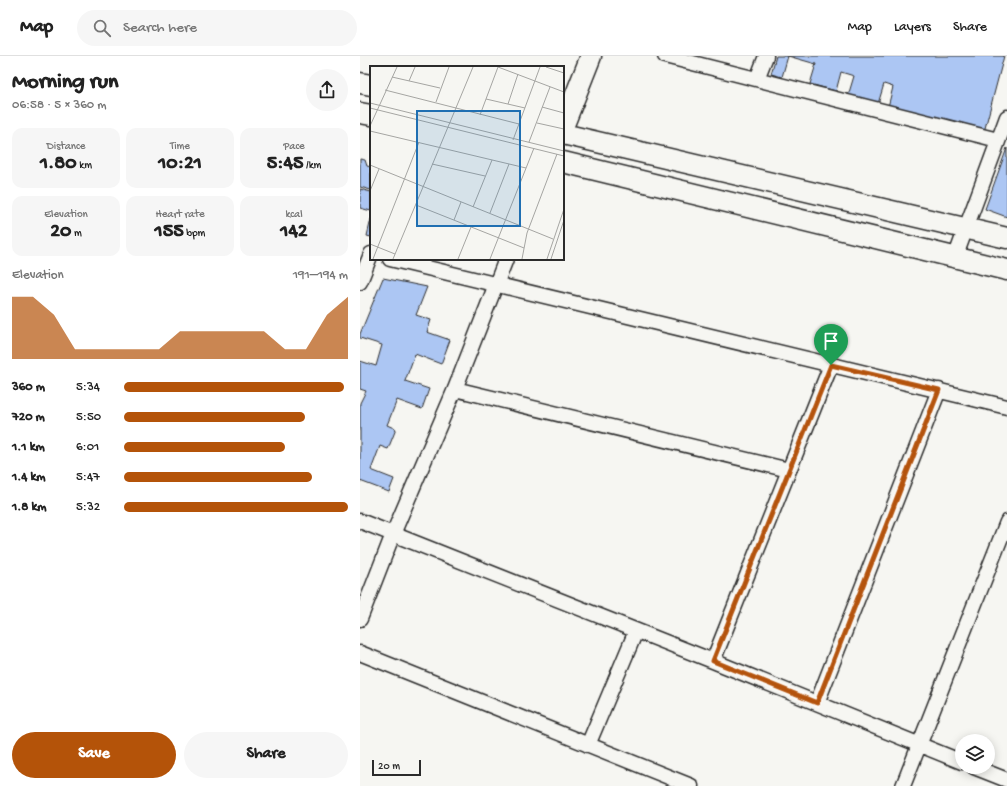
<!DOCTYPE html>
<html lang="en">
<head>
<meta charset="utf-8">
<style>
	body { margin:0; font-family:"Gochi Hand",sans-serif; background:#f6f6f6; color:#222; height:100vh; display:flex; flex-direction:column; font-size:15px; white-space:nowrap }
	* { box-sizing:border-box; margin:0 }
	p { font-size:13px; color:#767676 }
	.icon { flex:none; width:22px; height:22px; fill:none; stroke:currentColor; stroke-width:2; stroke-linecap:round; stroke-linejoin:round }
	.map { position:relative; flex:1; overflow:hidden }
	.drawer { display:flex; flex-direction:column; background:#fff; width:360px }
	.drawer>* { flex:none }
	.fabs { position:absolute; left:595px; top:678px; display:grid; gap:8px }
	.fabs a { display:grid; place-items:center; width:40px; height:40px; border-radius:50%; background:#fff; box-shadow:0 2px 10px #0003; font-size:20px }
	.scale { position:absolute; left:12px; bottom:10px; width:49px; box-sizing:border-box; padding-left:4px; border:2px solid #2b2b2b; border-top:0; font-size:11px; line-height:14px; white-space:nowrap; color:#2b2b2b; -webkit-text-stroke:3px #f6f6f2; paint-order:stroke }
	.pin { position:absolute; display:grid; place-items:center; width:34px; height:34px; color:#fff; margin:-41px -17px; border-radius:50% 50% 50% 0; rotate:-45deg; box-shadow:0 0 4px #0007 }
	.pin .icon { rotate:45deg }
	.round { display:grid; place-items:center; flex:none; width:42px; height:42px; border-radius:21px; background:#f6f6f6 }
	.summary { display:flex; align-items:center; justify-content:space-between; height:68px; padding:0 12px }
	h1 { font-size:22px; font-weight:800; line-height:30px }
	.metrics { display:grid; grid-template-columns:repeat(3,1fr); gap:6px; height:68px; padding:4px 12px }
	.metrics div { display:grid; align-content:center; border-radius:10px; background:#f6f6f6; text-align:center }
	.metrics b { font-size:20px; font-weight:800 }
	.metrics small { font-size:11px; font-weight:400 }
	.metrics p { font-size:11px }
	.chart { height:112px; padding:8px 12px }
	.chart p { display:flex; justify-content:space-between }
	.chart svg { width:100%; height:72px; margin-top:4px; fill:#b45309; opacity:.7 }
	.primary-button { display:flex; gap:8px; margin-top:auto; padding:8px 12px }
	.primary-button a { flex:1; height:46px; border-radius:24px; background:#b45309; color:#fff; font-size:16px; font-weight:800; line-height:46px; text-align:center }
	.primary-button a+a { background:#f6f6f6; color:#222 }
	ul { padding:0 12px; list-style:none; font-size:13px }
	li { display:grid; grid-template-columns:64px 48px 1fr; align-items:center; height:30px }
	li i { height:10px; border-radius:5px; background:#b45309 }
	header { display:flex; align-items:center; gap:24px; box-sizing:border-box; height:56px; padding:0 20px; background:#fff; border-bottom:1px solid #e0e0e0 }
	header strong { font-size:19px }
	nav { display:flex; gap:22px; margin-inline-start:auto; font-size:14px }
	.search { width:280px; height:36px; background:#f6f6f6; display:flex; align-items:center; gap:10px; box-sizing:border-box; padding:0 14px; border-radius:22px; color:#767676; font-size:15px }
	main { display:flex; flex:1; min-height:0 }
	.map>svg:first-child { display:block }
	.building { fill:#acc6f3; stroke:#2b2b2b }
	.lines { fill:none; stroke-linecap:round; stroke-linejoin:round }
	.street-casing { stroke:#2b2b2b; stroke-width:17 }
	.secondary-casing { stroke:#2b2b2b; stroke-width:23 }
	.street { stroke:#f6f6f2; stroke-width:14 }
	.secondary { stroke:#f6f6f2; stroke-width:20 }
	.route-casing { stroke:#fff; stroke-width:8 }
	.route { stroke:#b45309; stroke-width:5 }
	.inset-road { fill:none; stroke:#a5a5a2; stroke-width:1 }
	.view { fill:#1f6fb2; fill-opacity:0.15; stroke:#1f6fb2; stroke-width:2 }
	.inset-edge { fill:none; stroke:#2b2b2b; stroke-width:2 }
</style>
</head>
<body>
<header>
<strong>Map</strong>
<div class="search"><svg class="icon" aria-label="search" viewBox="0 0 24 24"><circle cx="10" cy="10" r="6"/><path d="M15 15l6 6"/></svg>Search here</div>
<nav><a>Map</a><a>Layers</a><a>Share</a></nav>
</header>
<main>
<section class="drawer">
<div class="summary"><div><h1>Morning run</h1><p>06:58 · 5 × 360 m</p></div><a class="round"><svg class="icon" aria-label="share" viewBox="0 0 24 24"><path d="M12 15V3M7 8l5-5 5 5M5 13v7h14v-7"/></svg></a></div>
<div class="metrics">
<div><p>Distance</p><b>1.80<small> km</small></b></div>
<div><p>Time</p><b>10:21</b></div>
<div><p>Pace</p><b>5:45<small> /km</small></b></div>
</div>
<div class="metrics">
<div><p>Elevation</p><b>20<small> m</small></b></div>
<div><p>Heart rate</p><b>155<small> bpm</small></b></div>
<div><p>kcal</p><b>142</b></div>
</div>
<div class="chart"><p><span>Elevation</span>191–194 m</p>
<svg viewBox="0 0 160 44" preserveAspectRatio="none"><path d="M0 44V6L10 6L20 17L30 38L40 38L50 38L60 38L70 38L80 27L90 27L100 27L110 27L120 27L130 38L140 38L150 17L160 6V44z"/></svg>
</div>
<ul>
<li><b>360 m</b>5:34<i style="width:98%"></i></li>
<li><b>720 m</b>5:50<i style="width:81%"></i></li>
<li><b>1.1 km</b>6:01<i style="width:72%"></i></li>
<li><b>1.4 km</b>5:47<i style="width:84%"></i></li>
<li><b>1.8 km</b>5:32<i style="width:100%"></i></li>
</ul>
<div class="primary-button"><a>Save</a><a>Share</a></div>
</section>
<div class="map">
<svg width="647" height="730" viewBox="0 0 647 730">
	<rect width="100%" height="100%" fill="#f6f6f2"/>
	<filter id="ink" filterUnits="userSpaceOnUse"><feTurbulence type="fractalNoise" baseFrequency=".025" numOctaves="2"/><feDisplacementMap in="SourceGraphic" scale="8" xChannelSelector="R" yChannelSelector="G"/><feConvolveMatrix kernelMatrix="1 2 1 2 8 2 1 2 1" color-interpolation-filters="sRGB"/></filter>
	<g filter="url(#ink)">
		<path class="building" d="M 416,0 L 644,0 L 624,76 L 528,51 L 533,31 L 524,28 L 518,48 L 488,40 L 494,20 L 481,16 L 476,35 L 450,28 L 456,8 L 428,0 L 422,21 L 411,18 Z
			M 647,92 L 647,161 L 625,153 Z
			M 0,103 L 5,104 L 7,110 L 11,111 L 11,134 L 0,131 Z
			M 0,133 L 11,136 L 11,155 L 0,152 Z
			M 11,163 L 11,181 L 7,180 Z
			M 23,222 L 67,231 L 56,259 L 71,264 L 67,276 L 90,284 L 81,308 L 55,298 L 45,325 L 69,333 L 62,353 L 37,344 L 27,369 L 36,373 L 28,393 L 20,390 L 11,414 L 34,423 L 29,436 L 0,425 L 0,347 L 6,335 L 0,333 L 0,305 L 16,310 L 22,289 L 0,282 L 0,278 Z"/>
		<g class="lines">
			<g class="street-casing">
				<path id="street" d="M 305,0 L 638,84
					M 397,23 L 406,0
					M 595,202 L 647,61
					M 30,203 L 647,351
					M 0,226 L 11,198
					M 95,333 L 429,414
					M 0,465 L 353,605 L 602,706
					M 0,563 L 33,478 L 95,333 L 146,203
					M 0,597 L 331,730
					M 353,605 L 471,309
					M 457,647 L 579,334
					M 228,689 L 276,575
					M 614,711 L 647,724
					M 543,730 L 647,466"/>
			</g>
			<g class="secondary-casing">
				<path id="secondary" d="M 0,27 L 11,29
					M 0,57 L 11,59
					M 203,71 L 231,0
					M 203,78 L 647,182
					M 203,106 L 647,214"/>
			</g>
			<use href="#street" class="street"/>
			<use href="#secondary" class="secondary"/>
		</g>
	</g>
	<g class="lines" filter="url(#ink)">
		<g class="route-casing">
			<path id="route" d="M 471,309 L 579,334 L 457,647 L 353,605 Z"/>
		</g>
		<use href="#route" class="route"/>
	</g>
	<g transform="translate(10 10)">
		<rect width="194" height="194" fill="#f6f6f2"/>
		<path class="inset-road" d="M 128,1 L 194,26M 176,1 L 194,7M 22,11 L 70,22M 39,15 L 45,1M 15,24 L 149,58M 116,33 L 155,42M 66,36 L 79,1M 0,37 L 194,85M 138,38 L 148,8M 172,41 L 194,47M 0,42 L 194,90M 110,49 L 128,1M 167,57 L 194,63M 0,60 L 27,1M 0,65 L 156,102M 143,74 L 170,1M 159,76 L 180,21M 62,98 L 115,110M 0,99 L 183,173M 0,125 L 9,103M 46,139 L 154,182M 103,141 L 122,94M 120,147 L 139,98M 84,154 L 91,136M 0,178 L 25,188M 3,193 L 49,76M 23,193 L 103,1M 88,193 L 101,161M 120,193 L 164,82M 152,193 L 157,167 L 187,88M 177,193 L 194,143M 181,193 L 194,154"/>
		<path class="view" d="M 47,45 L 150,45 L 150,160 L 47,160 Z"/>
		<rect width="194" height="194" class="inset-edge"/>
	</g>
</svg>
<div class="fabs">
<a><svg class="icon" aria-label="layers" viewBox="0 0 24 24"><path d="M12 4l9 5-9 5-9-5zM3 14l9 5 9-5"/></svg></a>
</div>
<div class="scale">20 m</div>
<div class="pin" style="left:471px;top:309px;background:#1e9e55"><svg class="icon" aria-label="arrive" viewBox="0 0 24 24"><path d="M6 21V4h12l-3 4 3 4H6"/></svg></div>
</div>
</main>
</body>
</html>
